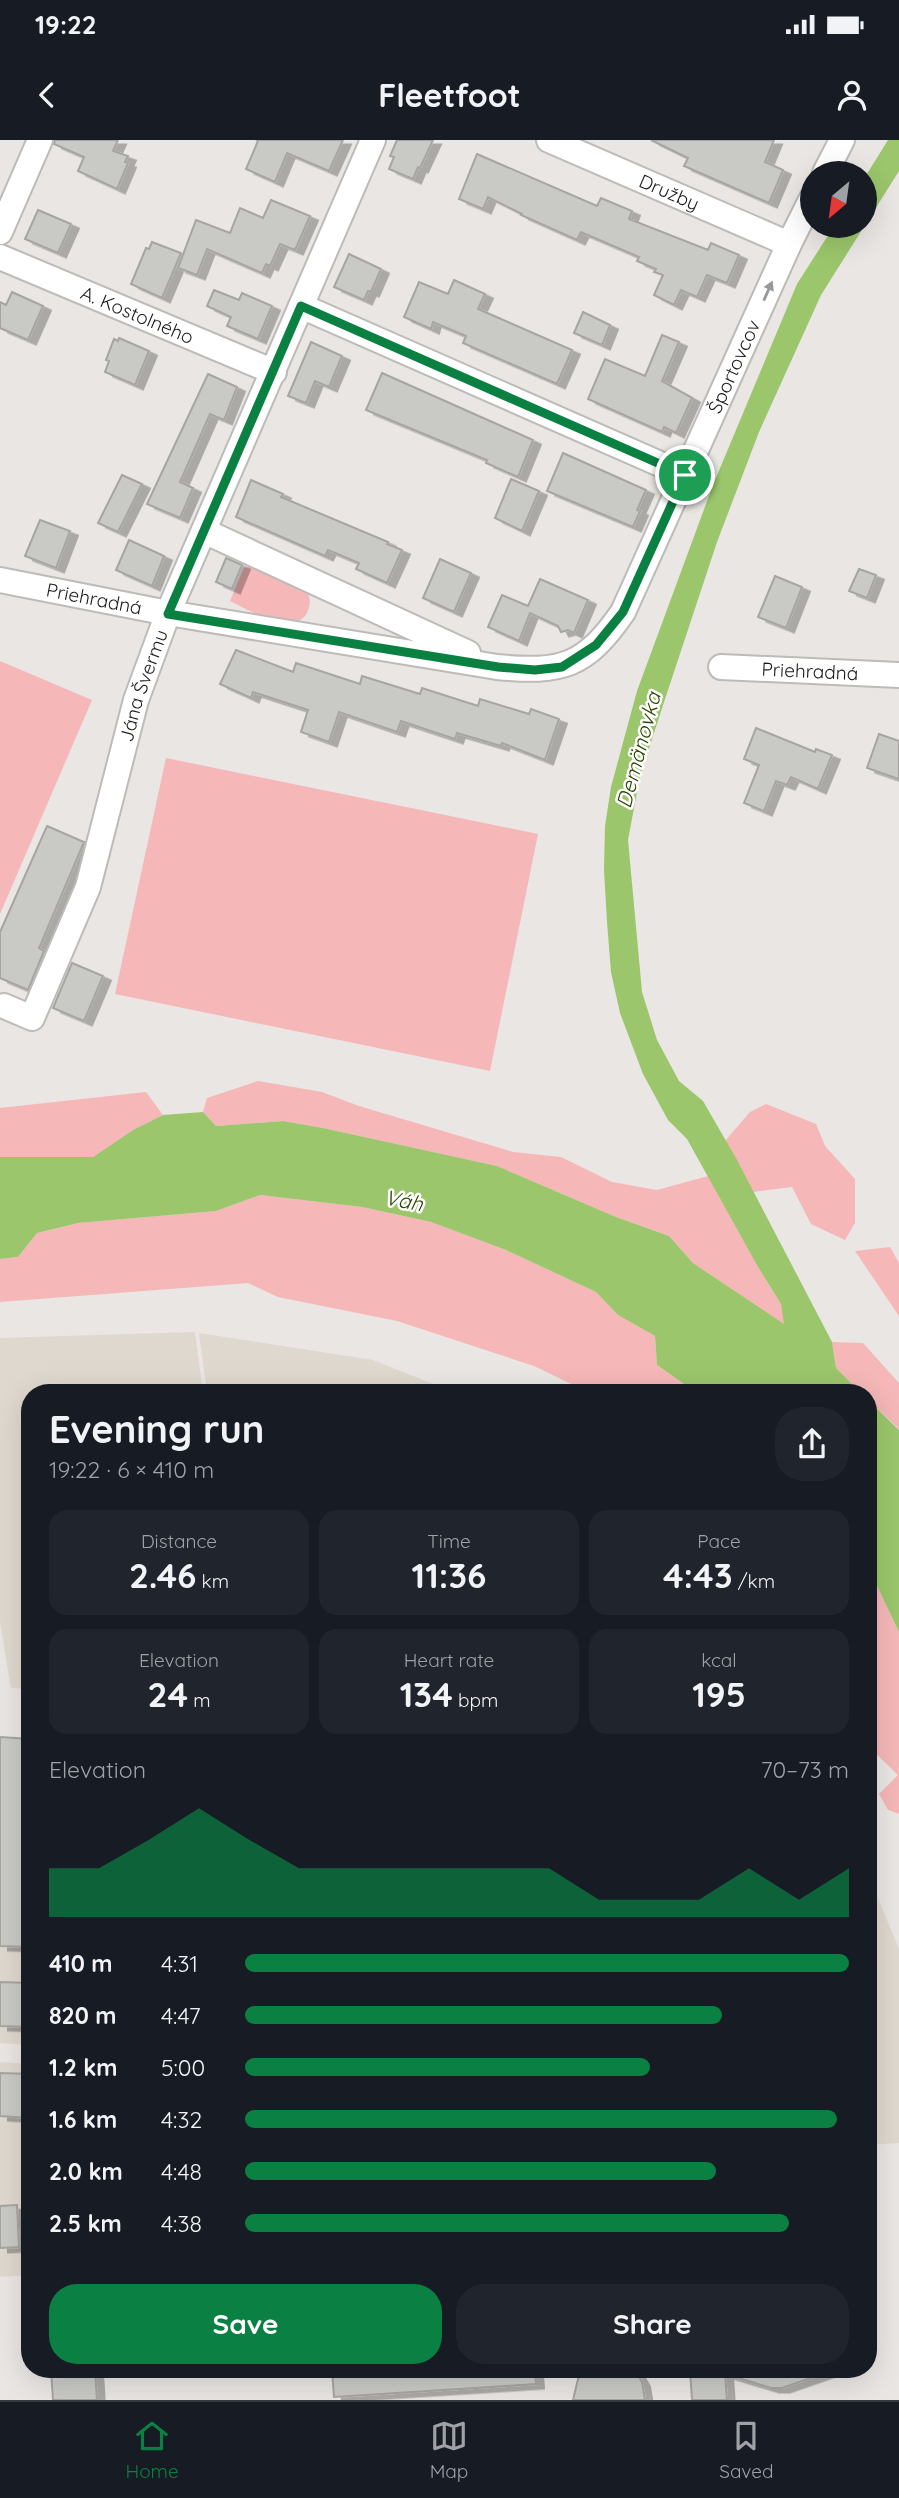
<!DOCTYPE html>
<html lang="en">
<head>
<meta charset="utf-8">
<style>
	body { margin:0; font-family:Quicksand,sans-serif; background:#20242c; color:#f1f3f6; height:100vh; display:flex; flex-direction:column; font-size:26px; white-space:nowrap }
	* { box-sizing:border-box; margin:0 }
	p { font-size:23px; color:#9ea1a6 }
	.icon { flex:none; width:38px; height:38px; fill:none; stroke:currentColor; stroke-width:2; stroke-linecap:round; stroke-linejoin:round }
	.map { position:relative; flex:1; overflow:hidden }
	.drawer { position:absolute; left:21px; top:1244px; width:856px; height:994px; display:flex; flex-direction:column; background:#171b24; border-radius:28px; box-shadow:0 7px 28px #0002 }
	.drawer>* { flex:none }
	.needle { width:46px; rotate:209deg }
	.tools { position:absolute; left:800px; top:21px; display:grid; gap:14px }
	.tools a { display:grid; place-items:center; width:77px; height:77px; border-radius:50%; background:#171b24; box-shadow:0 7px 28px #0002; font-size:35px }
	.pin { position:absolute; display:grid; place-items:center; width:60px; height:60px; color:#fff; margin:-30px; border:4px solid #fff; border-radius:50%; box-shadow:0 2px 7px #0007 }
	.round { display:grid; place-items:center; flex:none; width:74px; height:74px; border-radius:28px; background:#20242c }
	.overview { display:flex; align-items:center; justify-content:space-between; height:119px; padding:0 28px }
	h1 { font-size:38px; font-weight:700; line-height:52px }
	.figures { display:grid; grid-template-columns:repeat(3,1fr); gap:10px; height:119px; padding:7px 28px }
	.figures div { display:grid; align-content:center; border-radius:18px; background:#20242c; text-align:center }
	.figures b { font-size:35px; font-weight:700 }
	.figures small { font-size:19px; font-weight:400 }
	.figures p { font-size:19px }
	.chart { height:196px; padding:14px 28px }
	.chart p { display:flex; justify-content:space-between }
	.chart svg { width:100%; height:126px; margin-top:7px; fill:#0b8043; opacity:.7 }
	.button { display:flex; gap:14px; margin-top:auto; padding:14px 28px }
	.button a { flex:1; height:80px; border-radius:28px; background:#0b8043; color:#fff; font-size:28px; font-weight:700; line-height:80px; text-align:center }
	.button a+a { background:#20242c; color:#f1f3f6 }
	ul { padding:0 28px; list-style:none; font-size:23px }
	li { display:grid; grid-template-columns:112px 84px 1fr; align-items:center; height:52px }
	li i { height:18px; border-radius:9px; background:#0b8043 }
	.status { display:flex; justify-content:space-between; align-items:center; height:49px; padding:0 35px; background:#171b24; direction:ltr }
	.status svg { height:19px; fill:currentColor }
	header { display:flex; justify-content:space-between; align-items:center; height:91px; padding:0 28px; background:#171b24; font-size:32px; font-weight:700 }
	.menu { display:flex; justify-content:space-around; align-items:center; height:98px; border-top:2px solid #363941; background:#171b24; font-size:19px; color:#9ea1a6 }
	.menu a { display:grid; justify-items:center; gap:4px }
	.menu .selected { color:#0b8043 }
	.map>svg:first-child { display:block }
	.built { fill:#dfd8cf }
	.green { fill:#f5b7b8 }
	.water { fill:#9bc66b }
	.building { fill:#c9c9c6; stroke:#a6a5a2; stroke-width:2; filter:url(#shadow) }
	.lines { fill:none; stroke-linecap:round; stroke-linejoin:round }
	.street-casing { stroke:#bdbbb8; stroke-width:28 }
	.street { stroke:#fff; stroke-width:24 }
	.oneway { fill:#989898 }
	.route-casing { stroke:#fff; stroke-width:14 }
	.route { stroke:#0b8043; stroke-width:9 }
	.labels { text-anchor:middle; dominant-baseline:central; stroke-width:5; stroke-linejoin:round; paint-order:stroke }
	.street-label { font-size:19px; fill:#1b1a19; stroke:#fff }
	.water-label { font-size:21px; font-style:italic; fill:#2c4601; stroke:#fff }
</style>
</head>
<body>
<div class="status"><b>19:22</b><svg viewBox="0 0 49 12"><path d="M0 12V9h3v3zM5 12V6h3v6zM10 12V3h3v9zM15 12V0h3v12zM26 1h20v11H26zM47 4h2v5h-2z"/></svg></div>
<header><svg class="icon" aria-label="back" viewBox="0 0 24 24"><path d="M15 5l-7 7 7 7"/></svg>Fleetfoot<svg class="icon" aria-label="person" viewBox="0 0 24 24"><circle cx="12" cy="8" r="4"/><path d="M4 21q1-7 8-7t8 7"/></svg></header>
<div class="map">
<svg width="899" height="2260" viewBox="0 0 899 2260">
	<defs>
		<filter id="shadow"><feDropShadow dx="8" dy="4.5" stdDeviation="0" flood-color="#0004"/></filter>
	</defs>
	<rect width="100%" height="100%" fill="#e9e6e3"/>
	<path class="built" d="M 195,1192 L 203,1253 L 30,1253 L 30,1549 L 11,1548 L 0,1482 L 0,1198 Z
		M 199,1193 L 373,1220 L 456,1253 L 207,1253 Z
		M 0,1597 L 30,1598 L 30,1905 L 0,1903 Z
		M 868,1734 L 899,1809 L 899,2003 L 868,2005 Z
		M 0,1922 L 30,1924 L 30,2135 L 0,2137 Z"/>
	<path class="green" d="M 253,426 C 269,433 289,438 303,448 C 309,453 311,459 309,467 C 302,501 248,470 230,461 L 244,428 Z
		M 0,521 L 92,560 L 0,774 Z
		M 166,618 L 538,694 L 490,931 L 115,854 Z
		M 258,941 L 322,952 L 359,966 L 513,1012 L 561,1017 L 612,1042 L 657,1050 L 708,1036 L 758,1127 L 781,1164 L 785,1185 L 693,1123 L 669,1096 L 616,1077 L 497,1026 L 323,988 L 283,981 L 216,986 L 203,972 L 207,958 Z
		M 146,952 L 163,975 L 133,990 L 93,1017 L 0,1017 L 0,968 Z
		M 766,964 L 816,984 L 825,1006 L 855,1039 L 855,1083 L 845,1100 L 811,1084 L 792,1047 L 753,1052 L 725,1001 L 750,972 Z
		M 260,1055 L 362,1067 L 431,1082 L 506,1110 L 596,1152 L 618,1175 L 655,1196 L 657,1225 L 697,1253 L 590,1253 L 534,1226 L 397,1181 L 278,1157 L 248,1143 L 0,1162 L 0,1119 L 18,1117 L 37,1093 L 78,1083 L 216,1071 Z
		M 890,1107 L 899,1123 L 899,1176 L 855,1111 Z
		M 832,1202 L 863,1203 L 899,1243 L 899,1289 L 868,1260 L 868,1253 L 861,1253 L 836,1228 Z
		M 868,1427 L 899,1492 L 899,1674 L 888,1670 L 879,1654 L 898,1635 L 868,1606 Z"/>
	<path class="water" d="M 888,0 L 899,0 L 899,31 L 821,155 L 759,292 L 717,402 L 666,556 L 640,636 L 628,700 L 642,852 L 657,900 L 679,941 L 703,961 L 737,1020 L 832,1202 L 836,1228 L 861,1253 L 697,1253 L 657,1225 L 655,1196 L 618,1175 L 596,1152 L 506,1110 L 431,1082 L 362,1067 L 260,1055 L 216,1071 L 78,1083 L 37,1093 L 18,1117 L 0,1119 L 0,1017 L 93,1017 L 133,990 L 163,975 L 203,972 L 216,986 L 283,981 L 323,988 L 497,1026 L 616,1077 L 669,1096 L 693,1123 L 784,1184 L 781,1164 L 758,1127 L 687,999 L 668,980 L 643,934 L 620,873 L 611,832 L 607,782 L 604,730 L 605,686 L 611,647 L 637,551 L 713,345 L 797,144 L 834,86 L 864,86 L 865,37 Z
		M 868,1260 L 899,1290 L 899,1492 L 868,1427 Z"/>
	<path class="building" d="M 55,0 L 118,0 L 113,11 L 128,16 L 125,22 L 128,23 L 117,49 L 78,31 L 84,17 L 54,4 Z
		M 256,0 L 343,0 L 329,31 L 287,13 L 275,42 L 246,29 L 258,1 Z
		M 397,0 L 433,0 L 420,28 L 418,27 L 413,39 L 389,29 L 394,17 L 390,16 Z
		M 651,0 L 774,0 L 765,22 L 783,30 L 769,63 L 684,26 L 688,18 Z
		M 477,14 L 597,66 L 601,58 L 632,71 L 629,79 L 708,110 L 711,103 L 739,115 L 727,143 L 707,135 L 697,157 L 681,150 L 674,165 L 654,155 L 663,135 L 654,132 L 656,129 L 637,121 L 639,117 L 581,92 L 577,100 L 521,75 L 522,74 L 488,57 L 483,69 L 459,59 Z
		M 271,60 L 310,76 L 295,110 L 280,104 L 270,126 L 266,124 L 262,133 L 207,109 L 197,135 L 178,128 L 196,80 L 230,93 L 240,68 L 263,78 Z
		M 38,70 L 71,84 L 58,113 L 25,99 Z
		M 152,102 L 181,113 L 162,158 L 131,144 L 146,108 L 149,109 Z
		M 349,114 L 381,129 L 371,152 L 368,151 L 364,160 L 334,147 Z
		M 454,140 L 485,154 L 478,169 L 572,210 L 557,244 L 463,203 L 466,196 L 433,182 L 431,189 L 404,177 L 419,142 L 448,154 Z
		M 214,150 L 239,160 L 242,153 L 272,166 L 258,199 L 227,186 L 231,177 L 207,166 Z
		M 12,152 L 43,166 L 28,200 L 0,188 L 0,162 L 6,165 Z
		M 583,172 L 610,185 L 602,205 L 574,193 Z
		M 662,195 L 679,202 L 662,241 L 692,258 L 676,293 L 664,287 L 662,292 L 588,259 L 605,219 L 645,236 Z
		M 119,198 L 149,211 L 135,245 L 105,232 L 109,221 L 106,220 L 114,199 L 118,201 Z
		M 311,202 L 342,216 L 329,247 L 315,241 L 306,263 L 288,256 Z
		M 382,233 L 533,300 L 518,337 L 486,323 L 487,320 L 366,270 Z
		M 208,234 L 237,247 L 224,280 L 210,274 L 180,342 L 193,348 L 180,378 L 147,364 Z
		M 563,313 L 646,350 L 637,370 L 640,371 L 633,387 L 547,351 Z
		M 122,335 L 142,344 L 118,392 L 98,383 Z
		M 511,339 L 539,351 L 522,391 L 495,378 Z
		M 251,340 L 283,354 L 281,357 L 388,402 L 387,404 L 402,410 L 387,443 L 356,429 L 359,423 L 328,410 L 325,416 L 236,377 Z
		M 40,380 L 70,391 L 56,428 L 25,416 Z
		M 129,400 L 164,416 L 152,446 L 116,430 Z
		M 226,418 L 242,425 L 232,449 L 216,442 Z
		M 440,419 L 471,433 L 454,472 L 423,458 Z
		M 859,429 L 876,435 L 867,458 L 849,451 Z
		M 775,436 L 802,447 L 786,488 L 758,477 Z
		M 540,439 L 588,460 L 574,493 L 568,490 L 561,492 L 558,486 L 530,473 L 519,501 L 488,487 L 502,455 L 528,466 Z
		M 236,510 L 293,532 L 296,523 L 360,544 L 362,536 L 420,554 L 422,548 L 478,566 L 480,559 L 529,574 L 531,569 L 559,579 L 545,620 L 502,603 L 501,606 L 457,593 L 455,599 L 401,581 L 397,592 L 339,572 L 329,602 L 301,592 L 308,570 L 253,552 L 251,558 L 220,544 Z
		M 756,588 L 815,612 L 816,609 L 832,615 L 818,649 L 791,637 L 787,645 L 776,641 L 764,671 L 744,663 L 759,625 L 744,619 Z
		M 879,594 L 899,601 L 899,639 L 867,628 Z
		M 47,686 L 84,702 L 39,808 L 44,811 L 28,850 L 0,838 L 0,792 Z
		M 72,823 L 103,836 L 84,881 L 53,868 Z
		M 0,1597 L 30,1599 L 30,1807 L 0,1806 Z
		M 0,1842 L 30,1843 L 30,1887 L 0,1886 Z
		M 0,1933 L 30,1934 L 30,1978 L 0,1976 Z
		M 17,2065 L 19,2107 L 0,2108 L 0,2066 Z
		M 51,2230 L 95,2230 L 97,2260 L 53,2260 Z
		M 332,2230 L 535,2230 L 536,2244 L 334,2257 Z
		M 585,2230 L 635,2230 L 642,2242 L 645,2260 L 573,2260 L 578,2239 Z
		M 690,2230 L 828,2230 L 828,2232 L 782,2248 L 771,2248 L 725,2234 L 727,2260 L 692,2260 Z"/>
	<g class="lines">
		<g class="street-casing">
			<g id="street">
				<path id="s1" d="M 549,0 L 789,104"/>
				<path d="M 825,33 L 842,0"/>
				<path d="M 0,92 L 40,0"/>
				<path id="s2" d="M 0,117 L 274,232"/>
				<path d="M 301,166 L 685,335"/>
				<path d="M 204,391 L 468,513"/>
				<path id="s3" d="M 0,440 L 168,473 L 497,527 C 562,533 585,527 623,472 L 789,104 L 812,58"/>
				<path id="s4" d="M 721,527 L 899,535"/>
				<path id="s5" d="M 4,866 L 32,878 L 88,747 L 136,560 L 168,473 L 373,0"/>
			</g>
		</g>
		<use href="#street" class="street"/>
	</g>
	<defs><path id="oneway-solid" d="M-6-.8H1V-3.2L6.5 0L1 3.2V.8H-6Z" transform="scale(1.75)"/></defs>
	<use class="oneway" href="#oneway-solid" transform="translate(768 151) rotate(-66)"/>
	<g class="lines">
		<g class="route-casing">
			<path id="route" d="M 301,166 L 685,335 L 623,472 L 596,505 L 562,527 L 535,530 L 498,527 L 168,474 Z"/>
		</g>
		<use href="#route" class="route"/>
	</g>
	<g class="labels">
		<g class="street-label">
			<text stroke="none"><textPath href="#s1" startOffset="131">Družby</textPath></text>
			<text stroke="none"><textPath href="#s2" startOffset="149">A. Kostolného</textPath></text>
			<text stroke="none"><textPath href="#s3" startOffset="922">Športovcov</textPath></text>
			<text stroke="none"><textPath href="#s3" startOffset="96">Priehradná</textPath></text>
			<text stroke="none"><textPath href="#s4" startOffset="89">Priehradná</textPath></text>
			<text stroke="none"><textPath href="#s5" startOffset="382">Jána Švermu</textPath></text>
		</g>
		<g class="water-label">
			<text transform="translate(638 610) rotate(-75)">Demänovka</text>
			<text transform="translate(404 1060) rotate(11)">Váh</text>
		</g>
	</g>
</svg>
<div class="tools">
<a><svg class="needle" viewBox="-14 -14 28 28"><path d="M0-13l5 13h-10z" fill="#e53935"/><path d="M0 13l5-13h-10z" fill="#9ea1a6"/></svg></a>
</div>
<div class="pin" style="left:685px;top:335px;background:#1e9e55"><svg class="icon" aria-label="arrive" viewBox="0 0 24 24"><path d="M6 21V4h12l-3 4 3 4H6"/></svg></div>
<section class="drawer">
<div class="overview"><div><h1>Evening run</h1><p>19:22 · 6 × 410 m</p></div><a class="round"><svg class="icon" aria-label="share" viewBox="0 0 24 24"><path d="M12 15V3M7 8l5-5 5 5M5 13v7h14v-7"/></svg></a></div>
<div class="figures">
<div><p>Distance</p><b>2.46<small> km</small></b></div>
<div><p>Time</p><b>11:36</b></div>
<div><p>Pace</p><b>4:43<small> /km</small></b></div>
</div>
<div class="figures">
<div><p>Elevation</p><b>24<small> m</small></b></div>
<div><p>Heart rate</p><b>134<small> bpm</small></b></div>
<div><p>kcal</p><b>195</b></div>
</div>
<div class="chart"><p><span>Elevation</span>70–73 m</p>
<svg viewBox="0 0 160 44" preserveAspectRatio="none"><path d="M0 44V27L10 27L20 17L30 6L40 17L50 27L60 27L70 27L80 27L90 27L100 27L110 38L120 38L130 38L140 27L150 38L160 27V44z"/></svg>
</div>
<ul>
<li><b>410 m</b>4:31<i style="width:100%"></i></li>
<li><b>820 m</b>4:47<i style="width:79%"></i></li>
<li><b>1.2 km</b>5:00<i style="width:67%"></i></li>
<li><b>1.6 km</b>4:32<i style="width:98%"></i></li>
<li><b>2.0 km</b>4:48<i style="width:78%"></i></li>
<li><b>2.5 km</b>4:38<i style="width:90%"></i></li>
</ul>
<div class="button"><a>Save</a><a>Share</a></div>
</section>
</div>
<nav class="menu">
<a class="selected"><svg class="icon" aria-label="home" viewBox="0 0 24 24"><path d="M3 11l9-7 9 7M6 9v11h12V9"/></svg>Home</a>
<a><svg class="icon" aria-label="map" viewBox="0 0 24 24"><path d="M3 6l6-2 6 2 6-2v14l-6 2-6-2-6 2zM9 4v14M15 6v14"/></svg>Map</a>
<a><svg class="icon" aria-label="saved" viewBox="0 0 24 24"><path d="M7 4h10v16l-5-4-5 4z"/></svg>Saved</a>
</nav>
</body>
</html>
